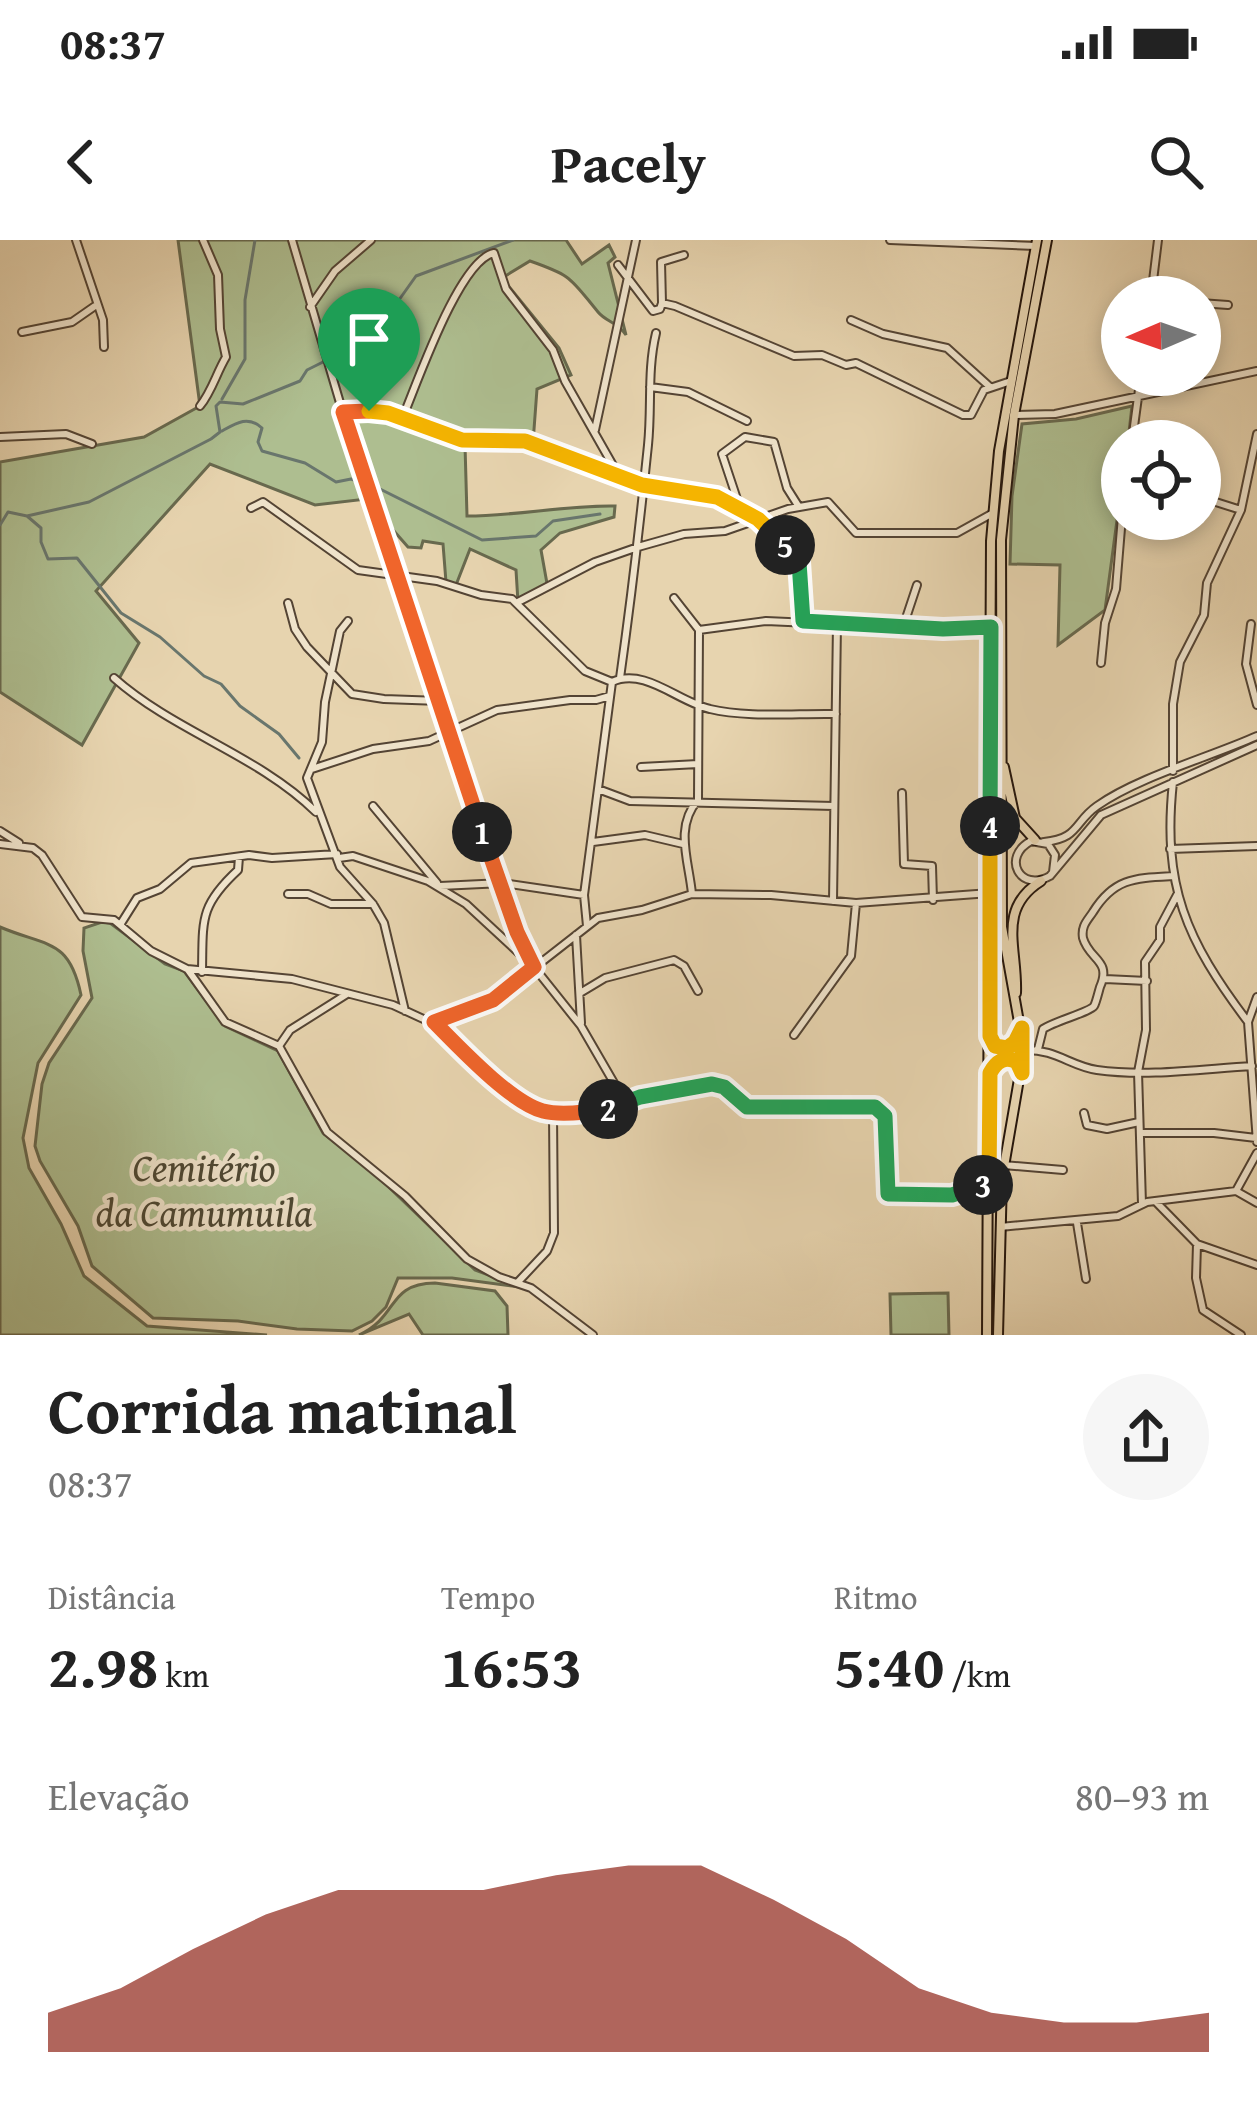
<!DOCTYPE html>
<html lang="pt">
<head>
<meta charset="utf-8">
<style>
	body { margin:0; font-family:"Gentium Book Plus",serif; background:#f6f6f6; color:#222; height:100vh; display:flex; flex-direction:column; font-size:45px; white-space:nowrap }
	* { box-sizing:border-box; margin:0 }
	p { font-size:39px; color:#767676 }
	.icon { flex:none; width:66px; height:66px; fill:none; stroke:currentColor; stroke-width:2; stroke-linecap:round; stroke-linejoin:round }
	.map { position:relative; height:1095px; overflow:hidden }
	.drawer { display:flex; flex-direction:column; background:#fff; flex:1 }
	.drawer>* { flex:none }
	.needle { width:78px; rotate:268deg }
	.fabs { position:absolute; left:1101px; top:36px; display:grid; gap:24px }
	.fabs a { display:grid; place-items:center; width:120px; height:120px; border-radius:50%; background:#fff; box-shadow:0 6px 18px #0003; font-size:60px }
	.pin { position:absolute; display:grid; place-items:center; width:102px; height:102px; color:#fff; margin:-123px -51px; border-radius:50% 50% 50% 0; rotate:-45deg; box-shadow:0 0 12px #0007 }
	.pin .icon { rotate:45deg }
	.km { position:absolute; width:60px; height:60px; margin:-30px; border-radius:50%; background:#222; color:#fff; font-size:33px; line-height:60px; text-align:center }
	.round { display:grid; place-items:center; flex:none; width:126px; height:126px; border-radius:63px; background:#f6f6f6 }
	.summary { display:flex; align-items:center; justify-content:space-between; height:204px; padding:0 48px }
	h1 { font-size:66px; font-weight:600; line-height:90px }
	.figures { display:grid; grid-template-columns:repeat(3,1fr); gap:18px; height:204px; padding:12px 48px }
	.figures div { display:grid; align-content:center }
	.figures b { font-size:60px; font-weight:600 }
	.figures small { font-size:33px; font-weight:400 }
	.figures p { font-size:33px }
	.chart { height:336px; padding:24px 48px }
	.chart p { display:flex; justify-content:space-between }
	.chart svg { width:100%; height:216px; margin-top:12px; fill:#8f2418; opacity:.7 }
	.status { display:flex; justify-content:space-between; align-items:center; height:84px; padding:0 60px; background:#fff; direction:ltr }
	.status svg { height:33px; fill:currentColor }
	header { display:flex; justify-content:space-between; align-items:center; height:156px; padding:0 48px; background:#fff; font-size:54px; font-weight:600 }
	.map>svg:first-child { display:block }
	.green { fill:#aebe90; stroke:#68694e; stroke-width:3 }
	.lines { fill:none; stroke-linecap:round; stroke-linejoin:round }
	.stream { stroke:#69766d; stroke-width:3 }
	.minor-casing { stroke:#544434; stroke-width:10 }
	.major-casing { stroke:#23140b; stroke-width:12 }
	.minor { stroke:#efe3cb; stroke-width:6 }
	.major { stroke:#e7d4af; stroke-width:8 }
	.split-1-casing { stroke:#fff; stroke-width:24 }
	.split-2-casing { stroke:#fff; stroke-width:24 }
	.split-3-casing { stroke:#fff; stroke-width:24 }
	.split-4-casing { stroke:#fff; stroke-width:24 }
	.split-5-casing { stroke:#fff; stroke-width:24 }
	.split-6-casing { stroke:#fff; stroke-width:24 }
	.split-1 { stroke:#f0652b; stroke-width:15 }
	.split-2 { stroke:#f0652b; stroke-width:15 }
	.split-3 { stroke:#22a559; stroke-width:15 }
	.split-4 { stroke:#f5b400; stroke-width:15 }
	.split-5 { stroke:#22a559; stroke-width:15 }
	.split-6 { stroke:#f5b400; stroke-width:15 }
	.labels { text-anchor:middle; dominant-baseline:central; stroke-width:9; stroke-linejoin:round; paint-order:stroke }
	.park-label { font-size:39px; font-style:italic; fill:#4d4733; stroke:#efe3cb }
</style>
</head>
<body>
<div class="status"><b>08:37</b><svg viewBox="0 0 49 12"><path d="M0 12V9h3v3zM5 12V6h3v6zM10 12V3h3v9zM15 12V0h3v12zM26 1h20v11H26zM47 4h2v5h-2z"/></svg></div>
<header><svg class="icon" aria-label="back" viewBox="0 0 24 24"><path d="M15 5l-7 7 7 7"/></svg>Pacely<svg class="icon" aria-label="search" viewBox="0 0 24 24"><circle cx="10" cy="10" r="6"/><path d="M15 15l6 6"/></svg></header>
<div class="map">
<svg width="1257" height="1095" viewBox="0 0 1257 1095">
	<rect width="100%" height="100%" fill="#e7d4af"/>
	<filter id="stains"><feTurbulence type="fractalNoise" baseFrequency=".00167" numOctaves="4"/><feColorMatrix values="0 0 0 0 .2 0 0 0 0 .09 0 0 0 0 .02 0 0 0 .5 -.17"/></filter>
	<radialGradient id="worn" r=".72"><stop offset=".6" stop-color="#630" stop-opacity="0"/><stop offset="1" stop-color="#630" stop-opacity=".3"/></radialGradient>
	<path class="green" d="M 178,0 L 566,0 L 582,24 L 609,5 L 615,17 L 608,23 L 626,95 C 618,82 606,82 598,72 C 570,38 573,36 530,21 L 502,38 L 559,108 L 571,135 L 537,149 L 533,203 L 465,205 L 467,276 C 517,276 566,265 615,266 L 614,277 L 560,293 L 541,310 L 548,349 L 518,362 L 516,330 L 470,309 L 456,345 L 446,342 L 443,304 L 423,301 L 421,308 L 408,307 L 366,259 L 315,265 L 210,224 L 96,351 L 139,403 L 82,505 L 0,452 L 0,222 L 144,197 L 200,166 Z
		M 1132,166 L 1128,201 L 1122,201 L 1122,243 L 1105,370 L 1058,405 L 1060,325 L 1010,324 L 1012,256 L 1022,184 L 1076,179 Z
		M 102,682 L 110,683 L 165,724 L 184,731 L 225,786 L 278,811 L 323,893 L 373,932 L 475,1030 L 520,1047 L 452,1038 L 398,1038 L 386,1067 L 372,1081 L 352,1091 L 297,1089 L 238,1081 L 153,1078 L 92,1026 L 78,986 L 40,921 L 35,906 L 42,844 L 49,823 L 92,758 L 83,711 L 84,688 Z
		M 0,687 C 47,707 69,698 81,755 L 38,823 L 23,898 L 29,928 L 61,984 L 84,1036 L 147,1086 L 267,1095 L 0,1095 Z
		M 435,1043 L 495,1051 L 507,1066 L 508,1095 L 423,1095 L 409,1074 L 359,1095 C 400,1076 386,1044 435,1043 Z
		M 948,1053 L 949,1095 L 891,1095 L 890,1054 Z"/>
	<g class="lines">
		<path class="stream" d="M 222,159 L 245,119 L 245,60 L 255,0
			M 222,191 C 236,183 248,175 262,188 L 258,202 L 262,211 L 305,223 L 336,242 L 351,239 L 380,249 L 482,300 L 536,296 L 553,281 L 600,274
			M 27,276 L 89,262 L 211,199 L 220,192 L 216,166 L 220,162 L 243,164 L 300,141 L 307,130 L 337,115 L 344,105 L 384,81 L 416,36 L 513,0
			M 0,285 L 8,272 L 27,276 L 41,288 L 41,302 L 48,319 L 77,318 L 121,373 L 160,397 L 204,436 L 221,444 L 240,466 L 279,494 L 299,518"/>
		<g class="minor-casing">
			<path id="minor" d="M 76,0 L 103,80 L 104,107
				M 292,0 L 343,173 L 487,608 L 530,723
				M 890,0 L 1036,6
				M 618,25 L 653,71 L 660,69 L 662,63 L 675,66 L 794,116 L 822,115 L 846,125 L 856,123 L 963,175 L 971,175 L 984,150 L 1011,141
				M 1151,57 L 1158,0
				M 662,63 L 661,22 L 684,15
				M 1200,63 L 1228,65
				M 310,67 L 335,31 L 371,0
				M 851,80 L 883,94 L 947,108 L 990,147
				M 22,92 L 72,82 L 95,66
				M 650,147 L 688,152 L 747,181
				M 200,166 C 212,151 216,134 226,117 L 220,89 L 218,35 L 203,0
				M 343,173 L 388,173 L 462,200 L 525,201 L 616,235
				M 1014,175 L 1055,174 L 1257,131
				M 402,179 C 417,144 459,20 494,13 L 506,49 L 553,110 L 565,141 L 619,236 L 642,245 L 717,257 L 758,279 L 799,322 L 803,381
				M 595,190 L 636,0
				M 0,197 L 66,194 L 92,204
				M 1132,201 L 1141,135
				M 1200,257 L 1241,270
				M 251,268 L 263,262 L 358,330 L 437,341 L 481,355 L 512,359 L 585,431 L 612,442 C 645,427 678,462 710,469 C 746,478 798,473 836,474
				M 740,268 L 722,214 L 745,197 L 774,202 L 787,248 L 799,267
				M 674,358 L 699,390
				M 518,362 L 595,322 L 638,307 L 684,294 L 725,291 L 788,269 L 828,262 L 856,293 L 957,293 L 993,273
				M 288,363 L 295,389 L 307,407 L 352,454 L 384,459 L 440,461
				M 348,381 L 340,391 L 325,462 L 322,502 L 307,538 L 340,627 L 373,664 L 384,683 L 405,771
				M 1251,384 L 1246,424 L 1257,465
				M 903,387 L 917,345
				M 1101,423 L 1105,383 L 1116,349 L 1122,276
				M 114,438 C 175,492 258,515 316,572
				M 620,438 C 631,360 640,283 648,205 C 652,166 647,131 656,93
				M 641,527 L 698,524
				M 312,529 L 373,509 L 429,501 L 497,470 L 570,460 L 596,460 L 610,456
				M 1173,531 L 1173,464 L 1180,422 L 1204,375 L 1207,343 L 1241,270 L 1257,194
				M 1173,542 C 1162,646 1186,700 1248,782
				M 598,549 L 630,561 L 834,566
				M 902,553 L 904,624 L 932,626 L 933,660
				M 373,566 L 437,643
				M 0,591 L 19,603
				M 593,602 L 645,595 L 683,604
				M 1044,602 C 1079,599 1074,582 1097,566 C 1138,537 1210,517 1257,496
				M 0,604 L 33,608 L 42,615 L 82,677 L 114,680 L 151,711 L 187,729 L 292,739 L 393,765 L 432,783 L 493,760 L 598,678 L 642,670 L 692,654 L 771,655 L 856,663 L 990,653
				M 1170,609 L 1257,606
				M 339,618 L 353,616 L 428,641 L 466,664 L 534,727 L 581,786 L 625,862
				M 1053,632 L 1055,615 L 1048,604 L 1031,601 C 1001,617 1020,653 1050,636 L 1101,575 L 1257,505
				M 440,646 L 503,643 L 584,655
				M 288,654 L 308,654 L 331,664 L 373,664
				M 692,654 C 689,621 674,587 698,560 L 699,390 L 766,381 L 943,389 L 991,387
				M 833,661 L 837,384
				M 120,685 L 137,658 L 160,649 L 191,623 L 249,615 L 272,618 L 337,614
				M 587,686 L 584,655 L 612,442
				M 576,695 L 581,783
				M 188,730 L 225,782 L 279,806 L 327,892 L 405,956 L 467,1019 L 499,1037 L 531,1048 L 593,1095
				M 202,732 C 203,680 199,666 238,630 L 239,617
				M 1105,739 L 1147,741
				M 580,753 L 605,738 L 674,720 L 684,726 L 698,751
				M 1257,757 L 1248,782 L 1257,902
				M 436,783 C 458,806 516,866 546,872 C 578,878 608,866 638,858 C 662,851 688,849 713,844 L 724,847 L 747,867 L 875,867 L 885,876 L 888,954 L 952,955 L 989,944
				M 794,795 L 851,716 L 856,663
				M 279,806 L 290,790 L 347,754
				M 1038,809 L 1043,789 C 1055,781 1090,772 1094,766 C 1096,763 1099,750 1100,747 C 1112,720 1089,720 1083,698 C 1081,686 1087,681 1093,672 C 1114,638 1135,638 1173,636
				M 1024,810 C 1056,809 1070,826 1097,830 C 1147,837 1202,829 1252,826
				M 1084,873 L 1087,885 L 1107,889 L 1139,882
				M 1140,893 L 1214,893 L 1256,898
				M 1003,925 L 1063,930
				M 1236,951 L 1257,913
				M 1156,962 L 1197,1004 L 1257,1025
				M 1142,964 L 1138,832 L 1146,790 L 1145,722 L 1160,700 L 1160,687 L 1177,655
				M 1077,983 L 1086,1039
				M 1000,987 L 1118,976 L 1147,962 L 1236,951 L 1257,963
				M 1197,1004 L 1196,1038 L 1203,1070 L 1241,1095
				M 518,1042 L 547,1011 L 554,993 L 553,873"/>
		</g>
		<g class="major-casing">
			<path id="major" d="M 1004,527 L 1015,578 L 1035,600
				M 1016,753 C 1018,709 996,669 1041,641
				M 990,798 L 995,806 L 1007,807 L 1015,803 L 1021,791
				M 990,833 C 996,821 1005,816 1017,822 L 1022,832
				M 987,1095 L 991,301 L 999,211 L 1037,0
				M 998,1095 L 1002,938 L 1024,810 L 1002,687 L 1001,300 L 1014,175 L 1047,0"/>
		</g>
		<use href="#minor" class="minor"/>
		<use href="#major" class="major"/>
	</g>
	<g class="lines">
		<g class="split-1-casing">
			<path id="split-1" d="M 369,171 L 343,172 L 482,592"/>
		</g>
		<g class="split-2-casing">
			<path id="split-2" d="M 482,592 L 517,692 L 534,727 L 493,760 L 434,782 C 458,806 511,863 543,871 C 561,876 589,872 608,869"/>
		</g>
		<g class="split-3-casing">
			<path id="split-3" d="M 608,869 L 640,857 L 712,844 L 724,847 L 747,867 L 875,867 L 885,876 L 888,954 L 952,955 L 983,945"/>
		</g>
		<g class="split-4-casing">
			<path id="split-4" d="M 983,945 L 989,944 L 990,833 C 996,822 1005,815 1017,822 L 1022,833 L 1022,788 L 1015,802 L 1007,808 L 995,806 L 990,796 L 990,586"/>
		</g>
		<g class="split-5-casing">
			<path id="split-5" d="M 785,305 L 799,322 L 803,381 L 943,389 L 991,387 L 990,586"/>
		</g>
		<g class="split-6-casing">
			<path id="split-6" d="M 369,171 L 388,173 L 462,200 L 525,201 L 642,245 L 717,257 L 758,279 L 785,305"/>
		</g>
		<use href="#split-1" class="split-1"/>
		<use href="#split-2" class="split-2"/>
		<use href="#split-3" class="split-3"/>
		<use href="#split-4" class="split-4"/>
		<use href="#split-5" class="split-5"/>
		<use href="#split-6" class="split-6"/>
	</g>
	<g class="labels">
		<g class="park-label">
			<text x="204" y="926">Cemitério<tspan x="204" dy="45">da Camumuila</tspan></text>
		</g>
	</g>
	<rect width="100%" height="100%" filter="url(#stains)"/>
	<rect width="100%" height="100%" fill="url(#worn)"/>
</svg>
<div class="fabs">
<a><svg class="needle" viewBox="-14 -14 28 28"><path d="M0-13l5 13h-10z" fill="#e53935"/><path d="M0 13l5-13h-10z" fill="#767676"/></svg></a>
<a><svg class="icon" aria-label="locate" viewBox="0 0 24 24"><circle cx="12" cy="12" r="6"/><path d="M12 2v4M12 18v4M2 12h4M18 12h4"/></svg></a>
</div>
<div class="pin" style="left:369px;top:171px;background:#1e9e55"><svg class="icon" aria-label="arrive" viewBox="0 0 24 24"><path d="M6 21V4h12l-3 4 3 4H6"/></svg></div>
<b class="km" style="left:482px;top:592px">1</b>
<b class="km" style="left:608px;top:869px">2</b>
<b class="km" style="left:983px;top:945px">3</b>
<b class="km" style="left:990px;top:586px">4</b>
<b class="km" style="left:785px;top:305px">5</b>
</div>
<section class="drawer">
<div class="summary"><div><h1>Corrida matinal</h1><p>08:37</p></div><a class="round"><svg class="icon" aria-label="share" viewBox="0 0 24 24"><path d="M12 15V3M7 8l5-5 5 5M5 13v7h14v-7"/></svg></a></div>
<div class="figures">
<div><p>Distância</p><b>2.98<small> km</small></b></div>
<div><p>Tempo</p><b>16:53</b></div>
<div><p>Ritmo</p><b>5:40<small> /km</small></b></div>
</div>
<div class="chart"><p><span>Elevação</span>80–93 m</p>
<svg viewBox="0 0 160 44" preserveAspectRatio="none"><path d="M0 44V36L10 31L20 23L30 16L40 11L50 11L60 11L70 8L80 6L90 6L100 13L110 21L120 31L130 36L140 38L150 38L160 36V44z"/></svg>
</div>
</section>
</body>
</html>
